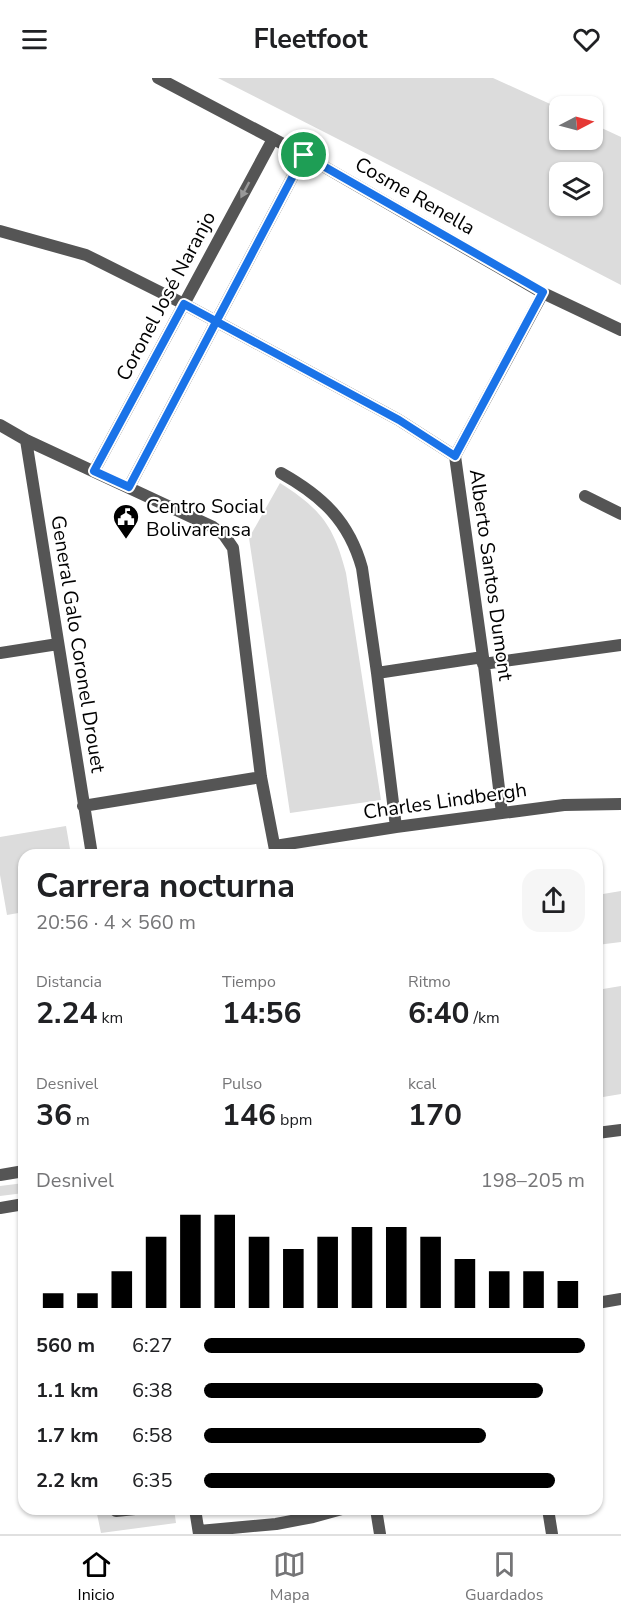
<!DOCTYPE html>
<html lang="es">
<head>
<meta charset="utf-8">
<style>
	body { margin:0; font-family:"Nunito Sans",sans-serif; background:#f6f6f6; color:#202124; height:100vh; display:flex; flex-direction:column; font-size:22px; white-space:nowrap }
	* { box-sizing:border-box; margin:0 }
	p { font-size:20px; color:#757577 }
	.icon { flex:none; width:33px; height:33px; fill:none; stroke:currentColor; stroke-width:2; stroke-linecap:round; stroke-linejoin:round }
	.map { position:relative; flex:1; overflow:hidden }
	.details { position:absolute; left:18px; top:771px; width:585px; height:666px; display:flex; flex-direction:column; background:#fff; border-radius:18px; box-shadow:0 2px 4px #0004 }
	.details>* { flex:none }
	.needle { width:39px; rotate:84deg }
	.controls { position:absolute; left:549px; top:18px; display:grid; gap:12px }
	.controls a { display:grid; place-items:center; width:54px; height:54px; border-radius:12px; background:#fff; box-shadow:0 2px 4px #0004; font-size:30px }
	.pin { position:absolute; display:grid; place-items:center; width:51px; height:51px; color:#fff; margin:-26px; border:3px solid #fff; border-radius:50%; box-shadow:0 2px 6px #0007 }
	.round { display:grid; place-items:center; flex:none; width:63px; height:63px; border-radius:18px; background:#f6f6f6 }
	.headline { display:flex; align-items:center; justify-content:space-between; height:102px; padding:0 18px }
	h1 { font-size:33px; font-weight:700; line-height:45px }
	.figures { display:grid; grid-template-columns:repeat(3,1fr); gap:9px; height:102px; padding:6px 18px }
	.figures div { display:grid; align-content:center }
	.figures b { font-size:30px; font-weight:700 }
	.figures small { font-size:16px; font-weight:400 }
	.figures p { font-size:16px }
	.chart { height:168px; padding:12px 18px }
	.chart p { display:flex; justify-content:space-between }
	.chart svg { width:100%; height:108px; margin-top:6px; stroke:#000; stroke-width:6 }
	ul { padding:0 18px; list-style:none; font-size:20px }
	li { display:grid; grid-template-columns:96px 72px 1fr; align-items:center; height:45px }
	li i { height:15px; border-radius:8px; background:#000 }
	header { display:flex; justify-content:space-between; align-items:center; height:78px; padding:0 18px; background:#fff; font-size:27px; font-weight:700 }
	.menu { display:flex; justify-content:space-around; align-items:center; height:84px; border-top:2px solid #e0e0e0; background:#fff; font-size:16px; color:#757577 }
	.menu a { display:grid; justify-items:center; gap:3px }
	.menu .active { color:#000 }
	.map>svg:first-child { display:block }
	.green { fill:#dcdcdc; fill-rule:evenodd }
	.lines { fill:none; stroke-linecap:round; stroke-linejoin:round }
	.minor { stroke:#555; stroke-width:12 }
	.tertiary { stroke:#555; stroke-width:12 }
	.oneway { fill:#999 }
	.route-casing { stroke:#fff; stroke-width:12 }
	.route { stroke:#1a73e8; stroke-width:8 }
	.labels { text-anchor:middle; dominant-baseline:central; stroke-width:4.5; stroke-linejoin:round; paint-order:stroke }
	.street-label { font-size:20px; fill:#000; stroke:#fff }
	.poi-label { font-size:20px; fill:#000; stroke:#fff; text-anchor:start }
</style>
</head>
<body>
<header><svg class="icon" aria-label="menu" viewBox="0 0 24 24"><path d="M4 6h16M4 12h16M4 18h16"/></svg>Fleetfoot<svg class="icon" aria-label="heart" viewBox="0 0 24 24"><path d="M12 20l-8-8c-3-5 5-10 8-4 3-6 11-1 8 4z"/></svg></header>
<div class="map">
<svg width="621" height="1456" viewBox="0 0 621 1456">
	<rect width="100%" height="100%" fill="#fff"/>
	<path class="green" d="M 218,0 L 493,0 L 559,30 L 560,62 L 592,62 L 593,46 L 621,59 L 621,207 L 434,110 ZM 560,94 L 592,94 L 592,128 L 560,128 Z
		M 280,405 C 321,431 334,448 346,495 L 381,722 L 290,735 L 249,460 Z
		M 66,748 L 71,777 L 24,777 L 24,834 L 7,837 L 0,797 L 0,759 Z
		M 621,813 L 621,864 L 597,867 L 597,817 Z
		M 621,908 L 621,1016 L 597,1020 L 597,912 Z
		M 24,1105 L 24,1115 L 0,1118 L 0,1108 Z
		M 96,1431 L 174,1431 L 176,1445 L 101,1455 Z"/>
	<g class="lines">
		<path class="minor" d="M 0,153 L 86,177 L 184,226 L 399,342 L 455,378
			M 0,347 L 26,362 L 213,449 L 224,457 L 233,470 L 261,699 L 276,777
			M 26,362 L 92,777
			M 94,393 L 273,61
			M 281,395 C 322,418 349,443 362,490 L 377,595 L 396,749
			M 129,409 L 304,77
			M 585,418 L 621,436
			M 0,575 L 58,566
			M 483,586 L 621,567
			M 377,595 L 483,579
			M 83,728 L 261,699
			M 502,735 L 483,579 L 455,378 L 543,215
			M 275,768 L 396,749 L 564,727 L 621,726
			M 597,1055 L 621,1052
			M 0,1097 L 24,1093
			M 0,1130 L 24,1126
			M 597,1225 L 621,1221
			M 114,1431 L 116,1433 L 135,1431
			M 195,1431 L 199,1456
			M 376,1431 L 380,1456
			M 548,1431 L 552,1456
			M 199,1453 L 276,1446 L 313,1439 L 342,1431"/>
		<path class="tertiary" d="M 158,0 L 304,77 L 543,215 L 621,252"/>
	</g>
	<defs><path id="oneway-solid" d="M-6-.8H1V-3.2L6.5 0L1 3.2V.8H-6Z" transform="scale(1.5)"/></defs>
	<use class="oneway" href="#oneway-solid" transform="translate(245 112) rotate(118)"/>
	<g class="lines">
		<g class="route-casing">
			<path id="route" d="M 304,77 L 129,409 L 94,393 L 184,226 L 399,342 L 455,378 L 543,214 L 304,77"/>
		</g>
		<use href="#route" class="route"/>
	</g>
	<defs>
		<g id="civic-pin" transform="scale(1.35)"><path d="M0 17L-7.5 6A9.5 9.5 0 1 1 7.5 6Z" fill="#000" stroke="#fff"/><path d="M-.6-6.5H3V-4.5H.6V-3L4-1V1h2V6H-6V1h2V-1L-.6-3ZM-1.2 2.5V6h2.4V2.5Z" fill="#fff"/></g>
	</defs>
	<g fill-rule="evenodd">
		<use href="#civic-pin" x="126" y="439"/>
	</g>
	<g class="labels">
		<g class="street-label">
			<text transform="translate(415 118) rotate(30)">Cosme Renella</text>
			<text transform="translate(166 218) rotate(-62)">Coronel José Naranjo</text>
			<text transform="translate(491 497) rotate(82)">Alberto Santos Dumont</text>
			<text transform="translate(78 566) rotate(81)">General Galo Coronel Drouet</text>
			<text transform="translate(445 723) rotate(-8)">Charles Lindbergh</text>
		</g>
		<g class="poi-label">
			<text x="146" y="428">Centro Social<tspan x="146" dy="23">Bolivarensa</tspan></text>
		</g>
	</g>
</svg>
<div class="controls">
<a><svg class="needle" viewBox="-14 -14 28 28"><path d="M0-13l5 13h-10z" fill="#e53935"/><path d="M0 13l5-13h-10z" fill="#757577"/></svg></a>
<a><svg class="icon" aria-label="layers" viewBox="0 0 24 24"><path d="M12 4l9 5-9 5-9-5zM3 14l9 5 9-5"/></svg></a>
</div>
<div class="pin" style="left:304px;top:77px;background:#1e9e55"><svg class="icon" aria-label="arrive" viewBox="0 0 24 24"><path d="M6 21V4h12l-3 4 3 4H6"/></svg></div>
<section class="details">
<div class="headline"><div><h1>Carrera nocturna</h1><p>20:56 · 4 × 560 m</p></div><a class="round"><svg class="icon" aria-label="share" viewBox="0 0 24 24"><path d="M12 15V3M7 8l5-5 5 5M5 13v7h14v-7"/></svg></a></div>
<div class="figures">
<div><p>Distancia</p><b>2.24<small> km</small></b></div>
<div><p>Tiempo</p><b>14:56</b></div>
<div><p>Ritmo</p><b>6:40<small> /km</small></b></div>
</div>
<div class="figures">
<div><p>Desnivel</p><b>36<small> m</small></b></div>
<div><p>Pulso</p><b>146<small> bpm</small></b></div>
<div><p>kcal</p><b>170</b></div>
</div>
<div class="chart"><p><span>Desnivel</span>198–205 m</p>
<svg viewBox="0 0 160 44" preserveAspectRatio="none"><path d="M5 44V38M15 44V38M25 44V29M35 44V15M45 44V6M55 44V6M65 44V15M75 44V20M85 44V15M95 44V11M105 44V11M115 44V15M125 44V24M135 44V29M145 44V29M155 44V33"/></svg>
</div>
<ul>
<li><b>560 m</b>6:27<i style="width:100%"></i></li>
<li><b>1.1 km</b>6:38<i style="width:89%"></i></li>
<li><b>1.7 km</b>6:58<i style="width:74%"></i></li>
<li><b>2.2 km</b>6:35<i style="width:92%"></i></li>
</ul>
</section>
</div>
<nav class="menu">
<a class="active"><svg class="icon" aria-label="home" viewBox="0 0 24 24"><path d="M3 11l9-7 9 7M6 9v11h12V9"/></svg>Inicio</a>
<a><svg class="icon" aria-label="map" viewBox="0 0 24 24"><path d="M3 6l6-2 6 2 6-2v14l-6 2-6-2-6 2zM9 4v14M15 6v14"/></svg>Mapa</a>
<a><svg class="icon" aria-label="saved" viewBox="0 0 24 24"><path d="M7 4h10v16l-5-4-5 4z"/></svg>Guardados</a>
</nav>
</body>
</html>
